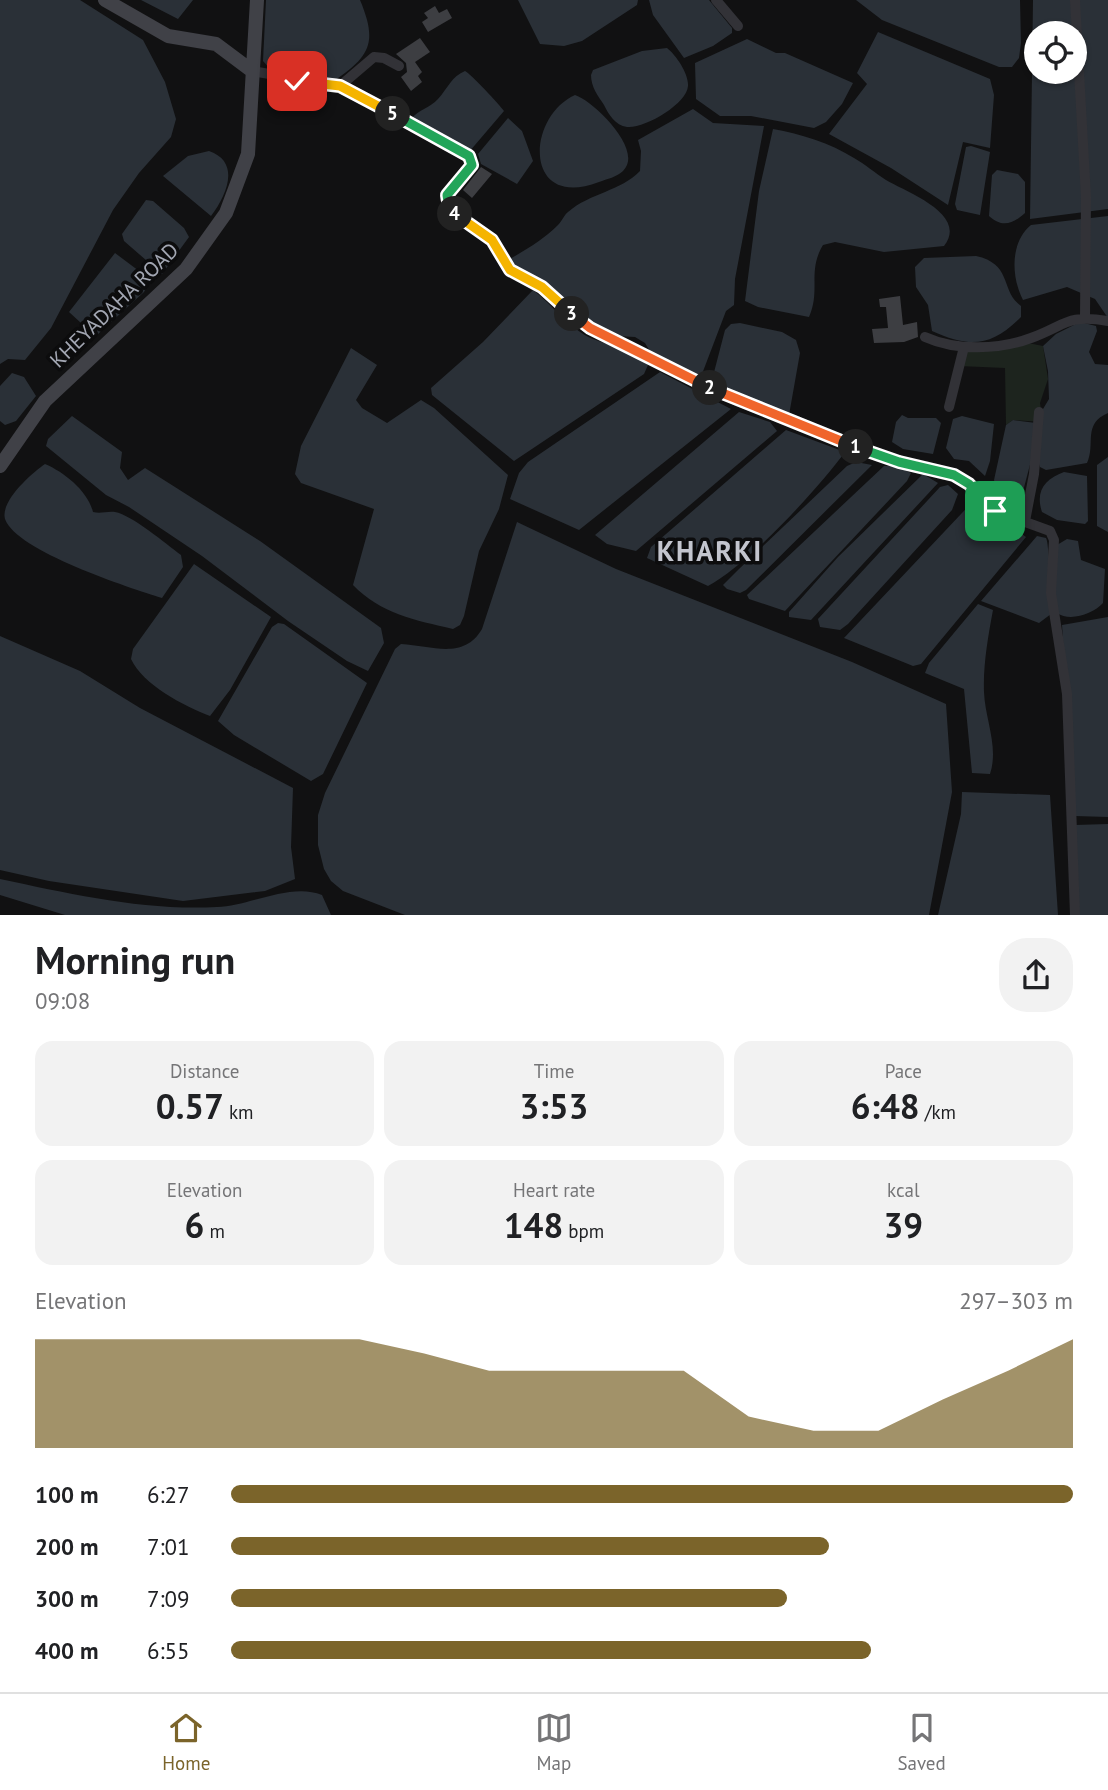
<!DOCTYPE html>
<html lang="en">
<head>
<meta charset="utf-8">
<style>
	body { margin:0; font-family:"PT Sans",sans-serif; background:#f2f2f2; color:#202124; height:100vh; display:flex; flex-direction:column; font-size:26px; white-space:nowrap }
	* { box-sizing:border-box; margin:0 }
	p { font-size:23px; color:#757577 }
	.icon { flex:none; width:38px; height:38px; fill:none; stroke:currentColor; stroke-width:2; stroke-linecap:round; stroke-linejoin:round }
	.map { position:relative; height:915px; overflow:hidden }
	.details { display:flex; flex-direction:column; background:#fff; flex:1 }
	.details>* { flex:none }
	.tools { position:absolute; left:1024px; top:21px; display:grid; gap:14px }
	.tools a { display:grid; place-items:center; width:63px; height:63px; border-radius:50%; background:#fff; box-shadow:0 2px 5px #0004; font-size:35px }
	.pin { position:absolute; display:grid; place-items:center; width:60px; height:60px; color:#fff; margin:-30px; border-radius:14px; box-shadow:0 4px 10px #0006 }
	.km { position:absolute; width:35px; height:35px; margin:-18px; border-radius:50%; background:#222; color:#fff; font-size:19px; line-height:35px; text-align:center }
	.round { display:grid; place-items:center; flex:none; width:74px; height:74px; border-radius:28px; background:#f2f2f2 }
	.headline { display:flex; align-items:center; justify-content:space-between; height:119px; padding:0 35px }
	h1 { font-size:38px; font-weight:600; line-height:52px }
	.metrics { display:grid; grid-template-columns:repeat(3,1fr); gap:10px; height:119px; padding:7px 35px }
	.metrics div { display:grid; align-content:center; border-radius:18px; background:#f2f2f2; text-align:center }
	.metrics b { font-size:35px; font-weight:600 }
	.metrics small { font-size:19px; font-weight:400 }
	.metrics p { font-size:19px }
	.chart { height:196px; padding:14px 35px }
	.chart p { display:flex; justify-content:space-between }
	.chart svg { width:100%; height:126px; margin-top:7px; fill:#7b642a; opacity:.7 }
	ul { padding:0 35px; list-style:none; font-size:23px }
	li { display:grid; grid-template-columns:112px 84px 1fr; align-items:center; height:52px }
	li i { height:18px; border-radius:9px; background:#7b642a }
	.tabs { display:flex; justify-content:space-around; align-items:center; height:98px; border-top:2px solid #e0e0e0; background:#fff; font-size:19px; color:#757577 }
	.tabs a { display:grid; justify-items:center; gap:4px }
	.tabs .selected { color:#7b642a }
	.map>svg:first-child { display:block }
	.green { fill:#1d241e }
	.water { fill:#2a3037; fill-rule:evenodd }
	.building { fill:#3d3e42 }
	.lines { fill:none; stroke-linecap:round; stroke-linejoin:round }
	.street { stroke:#323237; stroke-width:10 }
	.secondary { stroke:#404147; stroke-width:14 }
	.split-1-casing { stroke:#fff; stroke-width:14 }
	.split-2-casing { stroke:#fff; stroke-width:14 }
	.split-3-casing { stroke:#fff; stroke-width:14 }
	.split-4-casing { stroke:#fff; stroke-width:14 }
	.split-5-casing { stroke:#fff; stroke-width:14 }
	.split-6-casing { stroke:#fff; stroke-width:14 }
	.split-1 { stroke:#22a559; stroke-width:9 }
	.split-2 { stroke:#f0652b; stroke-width:9 }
	.split-3 { stroke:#f0652b; stroke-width:9 }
	.split-4 { stroke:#f5b400; stroke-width:9 }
	.split-5 { stroke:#22a559; stroke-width:9 }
	.split-6 { stroke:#f5b400; stroke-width:9 }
	.labels { text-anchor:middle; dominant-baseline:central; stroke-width:7; stroke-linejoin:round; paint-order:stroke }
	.street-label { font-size:21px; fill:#a2a6b2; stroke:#0c0c0d }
	.district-label { font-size:28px; font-weight:bold; letter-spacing:2px; fill:#c3c5ce; stroke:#0c0c0d }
</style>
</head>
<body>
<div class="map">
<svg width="1108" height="915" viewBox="0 0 1108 915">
	<rect width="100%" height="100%" fill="#111112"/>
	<path class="green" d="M 1023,342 L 1043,346 L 1048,379 L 1040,403 L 1043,422 L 1013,420 L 1006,425 L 1005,368 L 959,366 L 964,347 Z"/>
	<path class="water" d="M 0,0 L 80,0 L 143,40 L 165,82 L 176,119 L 171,137 L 139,173 L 113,210 L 51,328 L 25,360 L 8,359 L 0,364 Z
		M 141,0 L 193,0 L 178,19 Z
		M 266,0 L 360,0 C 378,43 370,56 334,81 L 270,69 L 263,61 Z
		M 518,0 L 638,0 L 637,5 L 582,41 L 564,46 L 540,44 Z
		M 649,0 L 709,0 L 732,28 L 732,33 L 713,46 L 684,58 L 653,15 Z
		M 856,0 L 1020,0 L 1021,43 L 1019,58 L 1012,67 L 999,67 L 882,20 Z
		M 1033,0 L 1108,0 L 1108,209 L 1030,219 ZM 1036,33 L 1074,33 L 1074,72 L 1036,72 Z
		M 878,32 L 990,79 L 994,95 L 990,148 L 963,142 L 948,205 L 891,168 L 829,134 L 867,84 L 857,73 Z
		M 747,39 L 776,53 L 785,53 L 853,83 L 842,104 L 826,122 L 814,128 L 751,116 L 720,116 L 696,99 L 695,63 Z
		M 667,48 C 676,55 689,74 688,86 C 687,104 644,129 627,127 C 615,125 609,115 604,105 C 598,96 591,87 591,75 L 593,70 L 642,51 Z
		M 465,71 C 470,73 500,105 504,111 L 469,152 L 411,123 L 411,119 C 419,109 430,108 438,99 C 448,88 451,77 465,71 Z
		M 575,95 C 592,100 645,150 623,171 C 617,177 607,179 599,182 C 523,211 526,117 575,95 Z
		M 693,109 L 713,123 L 764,126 L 735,279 L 734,305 L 726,311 L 702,374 L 697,378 L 654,358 L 645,343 L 635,337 L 617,336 L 590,324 L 530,275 L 511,267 L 508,260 C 526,250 544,239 558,225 C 562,221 564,215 568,212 C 590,193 621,191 640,171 L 641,151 L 638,140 Z
		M 508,118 L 522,131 L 533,161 L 517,184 L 481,164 L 478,154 Z
		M 773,129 C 801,134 830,143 854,158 C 865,164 875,173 886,180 C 906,192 969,214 944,246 L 884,252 L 835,242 L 823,245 C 807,272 821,290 809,317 L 758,307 L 745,301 L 759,191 Z
		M 971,146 L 990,152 L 980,215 L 957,210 L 955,204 L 966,147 Z
		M 209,151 C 241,162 227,195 211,216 L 163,176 L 188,156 Z
		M 997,170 L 1018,174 L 1025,182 L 1025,213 C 1013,224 1002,228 989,216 L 992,175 Z
		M 146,200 L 153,201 L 184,228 L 189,237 L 162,274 L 124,241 L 122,234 Z
		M 1108,216 L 1108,318 L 1095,299 L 1067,287 L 1023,300 C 1011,277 1010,242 1031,225 Z
		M 115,253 L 143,274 L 148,284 L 144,292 L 98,334 L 93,334 L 69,312 Z
		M 976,256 C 1013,264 1000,291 1021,306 L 1021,317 C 991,347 970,348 932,331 L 928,305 L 916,287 L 915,267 L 924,258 Z
		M 533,290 C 553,305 569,329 593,339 C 616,348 627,348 648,365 L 644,374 L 514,461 L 432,395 L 431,388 L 483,342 Z
		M 1080,322 L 1096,326 L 1097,331 L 1089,352 L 1095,364 L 1108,365 L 1108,413 C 1082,424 1096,444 1087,463 L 1046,470 L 1040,467 L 1038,460 L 1043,409 L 1049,399 L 1048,371 L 1043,346 L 1056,334 Z
		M 740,323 L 782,332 L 796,340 L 800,353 L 789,415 L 724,392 L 712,380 L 725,330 L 731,324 Z
		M 351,348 L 377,365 L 356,400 L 362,408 L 387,423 L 421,400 L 434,408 L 508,475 L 499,509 L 479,551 L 464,616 L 460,625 L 453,629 C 415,620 381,614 353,585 L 374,509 L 301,483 L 295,474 L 301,446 Z
		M 660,372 L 731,409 L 579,530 L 510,499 L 519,473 L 528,462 Z
		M 12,373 L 24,377 L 36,396 L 16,421 L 5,425 L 0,421 L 0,386 Z
		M 739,412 L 770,422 L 777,431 L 636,551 L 607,544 L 595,535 Z
		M 902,415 L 908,418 L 936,418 L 941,423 L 933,454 L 903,449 L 892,442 L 896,422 Z
		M 72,416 L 122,452 L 120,468 L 128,480 L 145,468 L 260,541 L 381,628 L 384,643 L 368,671 L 347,661 L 288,621 L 202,556 L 129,507 L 106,495 L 46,446 L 48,439 Z
		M 962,416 L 994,424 L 990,461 L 985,476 L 969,461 L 954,459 L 946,448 L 953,419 Z
		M 1013,420 L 1036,423 L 1032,457 L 1021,499 L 1015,503 L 997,490 L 994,480 L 1006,425 Z
		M 786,430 L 845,452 C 817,490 748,565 708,586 L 647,558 L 651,547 Z
		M 1108,457 L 1108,532 L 1097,526 L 1097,465 Z
		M 856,462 L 872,465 L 746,590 L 740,593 L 727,589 L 723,585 L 739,569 L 847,466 Z
		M 45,464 C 64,472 88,491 93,512 C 101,514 107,511 115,512 C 132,515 166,544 181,555 L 183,567 L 162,598 C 130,588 16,551 5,519 C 0,501 32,473 45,464 Z
		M 884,466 L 896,466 L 911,473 L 907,481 L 785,611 L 749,599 L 747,595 Z
		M 1064,472 L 1087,476 L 1088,521 L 1085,524 L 1057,520 L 1042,512 C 1035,491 1045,479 1064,472 Z
		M 923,474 L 938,483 L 811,620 L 789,617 L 789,612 L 838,557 Z
		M 948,485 L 958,494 L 952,510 L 848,624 L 840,630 L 820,627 L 818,619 L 940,487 Z
		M 978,496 L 991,503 L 1000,518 L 1026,537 L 921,664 L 913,666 L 844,638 Z
		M 517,522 L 616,569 L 852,662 L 946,704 L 952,792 L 929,915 L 405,915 L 343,891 L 331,881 L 324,869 L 318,845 L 318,815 L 325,793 L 395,649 L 401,644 C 433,646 464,660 482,629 Z
		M 1037,536 L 1046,538 C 1050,545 1049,598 1051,614 L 1039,623 L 981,601 Z
		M 1067,539 L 1078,541 L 1081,560 L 1105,569 L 1103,603 C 1093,614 1070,622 1057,613 L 1055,605 L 1057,545 Z
		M 194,564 L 271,617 L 230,690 L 210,716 C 184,706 143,685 131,659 L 133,649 Z
		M 978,604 L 993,610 C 988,637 983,665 984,692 C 985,719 999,747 990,774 L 972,773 L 964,689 L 925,673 L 929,663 Z
		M 1108,617 L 1108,817 L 1075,816 L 1062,625 Z
		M 278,623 L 284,624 L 367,683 L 323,774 L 311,781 L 234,735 L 218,721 L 272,627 Z
		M 0,636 L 80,671 L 140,708 L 293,788 L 291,847 L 295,879 L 265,891 L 183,901 L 49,881 L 0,870 Z
		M 962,792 L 1050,795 L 1058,915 L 938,915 L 961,814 Z
		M 1108,824 L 1108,915 L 1079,915 L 1075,825 Z
		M 0,879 C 71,894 144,911 217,907 C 250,906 291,882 322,895 L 331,915 L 65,915 L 0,895 Z"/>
	<path class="building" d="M 435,6 L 439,13 L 447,9 L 452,18 L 428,32 L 422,22 L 428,18 L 424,13 Z
		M 420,38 L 430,52 L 415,62 L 422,72 L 418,76 L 422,82 L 411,91 L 401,77 L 407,72 L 406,63 L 396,54 Z
		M 272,82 L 288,85 L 287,100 L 271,98 Z
		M 481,167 L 492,174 L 472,198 L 463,190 Z
		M 900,296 L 903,325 L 917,322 L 918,337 L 904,342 L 874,343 L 872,329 L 888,328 L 886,307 L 880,307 L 879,299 Z"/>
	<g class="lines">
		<path class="street" d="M 716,0 L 738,26
			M 1075,0 L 1086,197 L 1085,317
			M 252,71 L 340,86 L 463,152 L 472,165 L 448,196 L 449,208 L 492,240 L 510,270 L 542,287 L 590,328 L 737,401 L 899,462 L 954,475 L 969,484 L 995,511 L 1050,531 L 1054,540 L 1051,593 L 1067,694 L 1075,915
			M 340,86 L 374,57 L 384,58 L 399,66
			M 925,337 C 956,351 999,350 1031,338 C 1066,325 1067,314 1108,321
			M 949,407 L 964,347
			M 1025,521 L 1034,474 L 1039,412"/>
		<path class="secondary" d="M 105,0 L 168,36 L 216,44 L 252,71
			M 0,466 L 45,401 L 186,269 L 226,213 L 248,154 L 257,0"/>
	</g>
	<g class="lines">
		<g class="split-1-casing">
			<path id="split-1" d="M 856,447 L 899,462 L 954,475 L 969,484 L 995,511"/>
		</g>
		<g class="split-2-casing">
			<path id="split-2" d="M 710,388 L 856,447"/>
		</g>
		<g class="split-3-casing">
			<path id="split-3" d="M 572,314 L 590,328 L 710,388"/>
		</g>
		<g class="split-4-casing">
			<path id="split-4" d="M 455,214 L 492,240 L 510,270 L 542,287 L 572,314"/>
		</g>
		<g class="split-5-casing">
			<path id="split-5" d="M 393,114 L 469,156 L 472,165 L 447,195 L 449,208 L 455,214"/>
		</g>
		<g class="split-6-casing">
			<path id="split-6" d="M 297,81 L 340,86 L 393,114"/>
		</g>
		<use href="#split-1" class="split-1"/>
		<use href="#split-2" class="split-2"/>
		<use href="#split-3" class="split-3"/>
		<use href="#split-4" class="split-4"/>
		<use href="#split-5" class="split-5"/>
		<use href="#split-6" class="split-6"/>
	</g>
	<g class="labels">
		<g class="street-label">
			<text transform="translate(114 305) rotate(-44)">KHEYADAHA ROAD</text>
		</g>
		<g class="district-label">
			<text x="710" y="550">KHARKI</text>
		</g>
	</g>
</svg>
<div class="tools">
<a><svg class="icon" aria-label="locate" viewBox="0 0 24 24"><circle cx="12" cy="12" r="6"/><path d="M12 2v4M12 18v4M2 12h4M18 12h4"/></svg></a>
</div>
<div class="pin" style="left:995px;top:511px;background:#1e9e55"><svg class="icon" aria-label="arrive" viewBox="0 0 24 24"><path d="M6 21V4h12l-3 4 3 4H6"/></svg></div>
<div class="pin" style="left:297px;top:81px;background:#d93025"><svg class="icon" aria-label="check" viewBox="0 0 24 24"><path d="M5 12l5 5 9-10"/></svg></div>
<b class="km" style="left:856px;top:447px">1</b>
<b class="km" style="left:710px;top:388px">2</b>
<b class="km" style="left:572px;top:314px">3</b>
<b class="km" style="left:455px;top:214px">4</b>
<b class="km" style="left:393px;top:114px">5</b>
</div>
<section class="details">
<div class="headline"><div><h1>Morning run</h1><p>09:08</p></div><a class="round"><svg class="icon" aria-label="share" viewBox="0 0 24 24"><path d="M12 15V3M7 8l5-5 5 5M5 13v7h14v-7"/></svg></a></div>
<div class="metrics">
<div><p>Distance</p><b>0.57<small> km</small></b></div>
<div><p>Time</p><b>3:53</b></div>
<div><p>Pace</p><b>6:48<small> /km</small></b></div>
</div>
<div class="metrics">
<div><p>Elevation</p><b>6<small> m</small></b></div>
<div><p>Heart rate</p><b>148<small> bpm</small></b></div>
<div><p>kcal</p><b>39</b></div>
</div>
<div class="chart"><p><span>Elevation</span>297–303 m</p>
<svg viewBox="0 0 160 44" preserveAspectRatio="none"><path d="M0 44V6L10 6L20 6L30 6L40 6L50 6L60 11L70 17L80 17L90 17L100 17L110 33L120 38L130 38L140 27L150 17L160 6V44z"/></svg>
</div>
<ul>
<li><b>100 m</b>6:27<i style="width:100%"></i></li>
<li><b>200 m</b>7:01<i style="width:71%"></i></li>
<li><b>300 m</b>7:09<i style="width:66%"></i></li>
<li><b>400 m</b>6:55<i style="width:76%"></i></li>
</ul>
</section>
<nav class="tabs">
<a class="selected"><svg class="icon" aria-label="home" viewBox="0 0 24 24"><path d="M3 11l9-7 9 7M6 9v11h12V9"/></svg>Home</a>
<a><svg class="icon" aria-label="map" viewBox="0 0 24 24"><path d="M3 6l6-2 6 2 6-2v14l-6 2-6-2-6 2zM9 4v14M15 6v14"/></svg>Map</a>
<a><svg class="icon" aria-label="saved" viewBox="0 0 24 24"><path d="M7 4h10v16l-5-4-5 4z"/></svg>Saved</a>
</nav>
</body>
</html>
